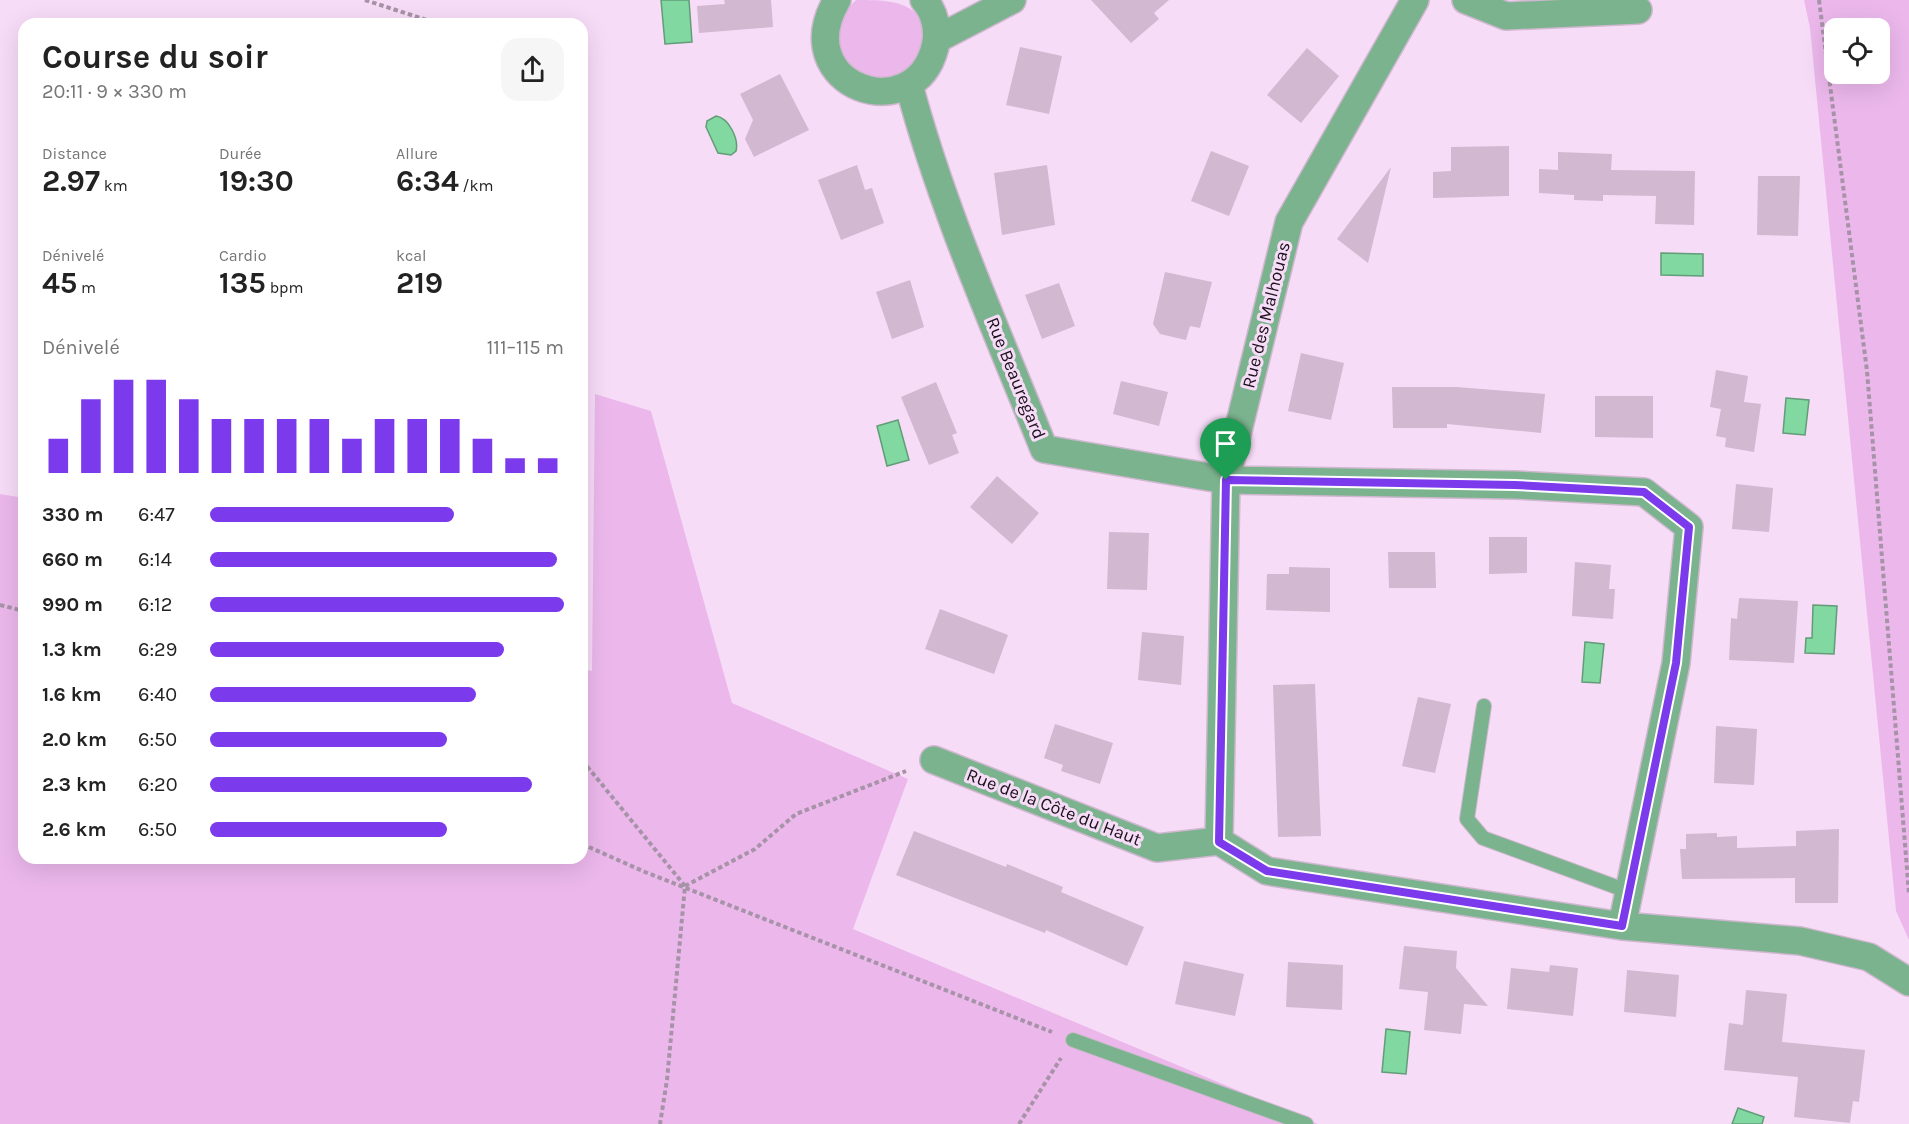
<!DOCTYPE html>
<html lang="fr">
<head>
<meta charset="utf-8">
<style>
	body { margin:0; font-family:Karla,sans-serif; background:#f6f6f6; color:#222; height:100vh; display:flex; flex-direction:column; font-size:22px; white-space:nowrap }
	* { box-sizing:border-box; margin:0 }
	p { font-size:20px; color:#767676 }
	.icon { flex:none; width:33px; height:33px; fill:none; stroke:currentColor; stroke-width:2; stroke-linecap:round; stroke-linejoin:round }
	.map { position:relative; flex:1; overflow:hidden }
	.panel { position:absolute; left:18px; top:18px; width:570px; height:846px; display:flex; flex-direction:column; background:#fff; border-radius:18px; box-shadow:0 6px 24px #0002 }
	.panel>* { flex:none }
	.tools { position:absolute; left:1824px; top:18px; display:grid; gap:12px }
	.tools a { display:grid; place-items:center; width:66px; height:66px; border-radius:12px; background:#fff; box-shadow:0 6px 24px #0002; font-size:30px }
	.pin { position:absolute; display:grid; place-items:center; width:51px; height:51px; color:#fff; margin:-62px -26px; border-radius:50% 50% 50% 0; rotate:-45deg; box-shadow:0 0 6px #0007 }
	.pin .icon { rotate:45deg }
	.round { display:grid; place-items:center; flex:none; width:63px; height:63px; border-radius:18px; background:#f6f6f6 }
	.summary { display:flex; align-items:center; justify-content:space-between; height:102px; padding:0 24px }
	h1 { font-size:33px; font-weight:700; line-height:45px }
	.stats { display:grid; grid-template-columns:repeat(3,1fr); gap:9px; height:102px; padding:6px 24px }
	.stats div { display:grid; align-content:center }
	.stats b { font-size:30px; font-weight:700 }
	.stats small { font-size:16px; font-weight:400 }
	.stats p { font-size:16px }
	.chart { height:168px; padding:12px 24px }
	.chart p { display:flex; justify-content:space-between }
	.chart svg { width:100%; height:108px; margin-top:6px; stroke:#7c3aed; stroke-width:6 }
	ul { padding:0 24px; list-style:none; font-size:20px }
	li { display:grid; grid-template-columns:96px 72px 1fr; align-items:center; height:45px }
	li i { height:15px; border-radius:8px; background:#7c3aed }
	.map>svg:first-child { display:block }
	.green { fill:#ecb8ec; fill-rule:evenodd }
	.water { fill:#81d8a1; stroke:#629c78; stroke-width:1.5 }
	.building { fill:#d2b8d1 }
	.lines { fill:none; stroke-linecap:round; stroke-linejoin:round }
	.lane-casing { stroke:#cfb7cf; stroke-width:16 }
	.street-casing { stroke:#cfb7cf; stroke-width:30 }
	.path { stroke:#a793a7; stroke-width:4; stroke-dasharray:4.5 3; stroke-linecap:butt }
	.lane { stroke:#7bb38e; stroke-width:14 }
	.street { stroke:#7bb38e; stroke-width:27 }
	.route-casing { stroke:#fff; stroke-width:12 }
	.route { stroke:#7c3aed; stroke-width:8 }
	.labels { text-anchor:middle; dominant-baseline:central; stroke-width:6; stroke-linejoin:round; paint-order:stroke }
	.street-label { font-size:18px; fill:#1a111a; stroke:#f7dcf7 }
</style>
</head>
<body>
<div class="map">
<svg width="1909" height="1124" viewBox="0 0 1909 1124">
	<rect width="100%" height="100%" fill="#f7dcf7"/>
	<path class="green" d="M 856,0 C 881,0 910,0 921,20 C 945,80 841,104 840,40 C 839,20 842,14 856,0 Z
		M 1804,0 L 1909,0 L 1909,940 L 1896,911 L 1810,28 ZM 1880,28 L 1880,74 L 1834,74 L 1834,28 Z
		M 595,394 L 651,411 L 732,703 L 908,779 L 853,929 L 1318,1124 L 0,1124 L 0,494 L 24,498 L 24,858 L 582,858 L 582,669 L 592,671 Z"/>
	<path class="water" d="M 661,0 L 689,0 L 692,42 L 665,44 Z
		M 716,116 C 729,118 739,139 736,151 L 731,155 L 718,153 L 706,127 L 707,121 Z
		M 1661,253 L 1703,254 L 1703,276 L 1661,275 Z
		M 1786,398 L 1809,400 L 1805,435 L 1783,433 Z
		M 898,420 L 909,460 L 887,466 L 877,426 Z
		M 1813,605 L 1837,606 L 1834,654 L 1805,653 L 1806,638 L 1812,638 Z
		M 1585,642 L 1604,644 L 1600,683 L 1582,682 Z
		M 1386,1029 L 1410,1032 L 1406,1074 L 1382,1072 Z
		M 1738,1108 L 1764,1117 L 1762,1124 L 1732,1124 Z"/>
	<path class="building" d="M 724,0 L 771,0 L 773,27 L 699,33 L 697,6 L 725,4 Z
		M 1091,0 L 1169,0 L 1154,13 L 1159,19 L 1131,43 Z
		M 1020,47 L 1062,56 L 1049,114 L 1006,105 Z
		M 1307,48 L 1339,76 L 1301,123 L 1267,95 Z
		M 780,74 L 809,130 L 754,157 L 745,139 L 753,120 L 740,94 Z
		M 1509,146 L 1509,196 L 1433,198 L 1433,172 L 1451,171 L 1451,147 Z
		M 1211,151 L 1249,166 L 1229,216 L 1191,201 Z
		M 1558,152 L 1612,154 L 1611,170 L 1695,171 L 1694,225 L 1655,224 L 1656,196 L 1603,195 L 1603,201 L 1574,200 L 1574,195 L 1539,193 L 1539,169 L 1558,170 Z
		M 857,165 L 865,190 L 872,188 L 884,223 L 841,240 L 818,180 Z
		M 1047,165 L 1055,225 L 1002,235 L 994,173 Z
		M 1391,167 L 1368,263 L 1337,239 Z
		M 1758,176 L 1800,176 L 1798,236 L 1757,235 Z
		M 1165,272 L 1212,282 L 1200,328 L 1190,326 L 1186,340 L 1160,334 L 1153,324 Z
		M 910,280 L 924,327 L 892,339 L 876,292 Z
		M 1059,283 L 1075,326 L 1042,339 L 1025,295 Z
		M 1301,353 L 1344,363 L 1331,420 L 1288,411 Z
		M 1716,370 L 1748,376 L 1744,402 L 1761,404 L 1754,452 L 1725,447 L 1726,438 L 1716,436 L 1721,409 L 1710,407 Z
		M 1121,381 L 1168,392 L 1159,426 L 1113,414 Z
		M 936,382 L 957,433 L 952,435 L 959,453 L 929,465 L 901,397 Z
		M 1392,387 L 1456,387 L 1545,394 L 1541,433 L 1447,424 L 1447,428 L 1393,428 Z
		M 1595,396 L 1653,396 L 1653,438 L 1595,437 Z
		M 997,476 L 1039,513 L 1012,544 L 970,507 Z
		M 1736,484 L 1773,488 L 1769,532 L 1732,529 Z
		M 1109,532 L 1149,533 L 1147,590 L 1107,589 Z
		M 1489,537 L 1527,537 L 1527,573 L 1489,574 Z
		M 1388,552 L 1435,552 L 1436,588 L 1389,588 Z
		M 1575,562 L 1611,565 L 1609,589 L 1615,589 L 1613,619 L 1572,616 Z
		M 1289,567 L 1330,568 L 1330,612 L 1266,610 L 1267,574 L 1289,574 Z
		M 1739,598 L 1798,601 L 1794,663 L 1729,660 L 1731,618 L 1737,619 Z
		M 940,609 L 1008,635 L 994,674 L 925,649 Z
		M 1142,632 L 1184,636 L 1181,685 L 1138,680 Z
		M 1315,684 L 1321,836 L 1278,837 L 1273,685 Z
		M 1418,697 L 1451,704 L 1435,773 L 1402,766 Z
		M 1055,724 L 1113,743 L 1100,784 L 1061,771 L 1063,765 L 1044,758 Z
		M 1716,726 L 1757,729 L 1754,785 L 1714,783 Z
		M 1839,829 L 1838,903 L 1795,903 L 1795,878 L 1682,879 L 1680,849 L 1686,849 L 1686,834 L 1717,833 L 1717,837 L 1737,836 L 1737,848 L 1796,846 L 1796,831 Z
		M 914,831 L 1006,867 L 1007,864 L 1063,887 L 1061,892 L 1144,927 L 1127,966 L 1046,930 L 1045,933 L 896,875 Z
		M 1404,946 L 1457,951 L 1456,968 L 1488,1006 L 1464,1004 L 1461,1034 L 1424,1030 L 1428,992 L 1399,989 Z
		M 1184,961 L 1244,974 L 1235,1016 L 1175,1004 Z
		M 1288,962 L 1343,965 L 1342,1010 L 1286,1007 Z
		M 1550,965 L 1578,968 L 1573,1016 L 1507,1009 L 1511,968 L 1549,972 Z
		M 1627,970 L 1679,975 L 1676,1017 L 1624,1012 Z
		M 1746,990 L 1787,994 L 1782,1042 L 1865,1050 L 1859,1102 L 1853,1101 L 1850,1123 L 1794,1117 L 1798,1077 L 1724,1070 L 1729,1023 L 1743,1025 Z"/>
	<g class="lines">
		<g class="lane-casing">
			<path id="lane" d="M 1484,706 L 1467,819 L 1483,838 L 1630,892
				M 1073,1040 L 1306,1124"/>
		</g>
		<g class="street-casing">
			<path id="street" d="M 837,0 C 787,86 914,130 935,47 C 939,31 935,12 924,0
				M 1466,0 L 1506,16 L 1638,10
				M 937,39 L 1012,0
				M 909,85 C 942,209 996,329 1044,449 L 1226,480 L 1515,485 L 1644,492 L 1689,527 L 1676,663 L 1622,926
				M 934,760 L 1157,848 L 1219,841 L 1267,871 L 1622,926 L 1800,941 L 1869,957 L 1909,982
				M 1219,841 L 1226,480 L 1289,222 L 1415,0"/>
		</g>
		<path class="path" d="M 365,0 L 439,24
			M 1819,0 L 1867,371 L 1909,894
			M 0,605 L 24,611
			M 582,707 L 586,765 L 685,886 L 667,1080 L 660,1124
			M 582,844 L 645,872 L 1052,1032
			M 685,886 L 755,849 L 796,814 L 906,771
			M 1019,1124 L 1061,1058"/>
		<use href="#lane" class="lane"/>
		<use href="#street" class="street"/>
	</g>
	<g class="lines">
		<g class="route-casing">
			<path id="route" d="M 1226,480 L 1515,485 L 1644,492 L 1689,527 L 1676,663 L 1622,926 L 1267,871 L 1219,842 Z"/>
		</g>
		<use href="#route" class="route"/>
	</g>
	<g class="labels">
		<g class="street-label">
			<text transform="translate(1266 315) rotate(-76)">Rue des Malhouas</text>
			<text transform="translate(1016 378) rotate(68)">Rue Beauregard</text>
			<text transform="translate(1054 807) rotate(21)">Rue de la Côte du Haut</text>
		</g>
	</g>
</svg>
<div class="tools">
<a><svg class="icon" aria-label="locate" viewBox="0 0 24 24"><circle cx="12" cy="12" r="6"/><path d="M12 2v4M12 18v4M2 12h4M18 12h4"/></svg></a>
</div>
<div class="pin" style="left:1226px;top:480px;background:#1e9e55"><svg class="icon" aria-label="arrive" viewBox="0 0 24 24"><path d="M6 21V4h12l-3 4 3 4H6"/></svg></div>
<section class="panel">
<div class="summary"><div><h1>Course du soir</h1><p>20:11 · 9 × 330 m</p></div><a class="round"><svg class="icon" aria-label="share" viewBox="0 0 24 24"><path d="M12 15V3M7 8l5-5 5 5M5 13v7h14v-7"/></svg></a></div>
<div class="stats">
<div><p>Distance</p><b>2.97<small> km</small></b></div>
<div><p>Durée</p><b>19:30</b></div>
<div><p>Allure</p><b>6:34<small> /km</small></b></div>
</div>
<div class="stats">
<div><p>Dénivelé</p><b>45<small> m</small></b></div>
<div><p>Cardio</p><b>135<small> bpm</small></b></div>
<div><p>kcal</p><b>219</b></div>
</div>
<div class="chart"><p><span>Dénivelé</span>111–115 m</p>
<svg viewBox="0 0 160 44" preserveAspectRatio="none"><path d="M5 44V30M15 44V14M25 44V6M35 44V6M45 44V14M55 44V22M65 44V22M75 44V22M85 44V22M95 44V30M105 44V22M115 44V22M125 44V22M135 44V30M145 44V38M155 44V38"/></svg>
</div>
<ul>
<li><b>330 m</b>6:47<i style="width:69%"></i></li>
<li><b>660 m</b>6:14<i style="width:98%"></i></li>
<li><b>990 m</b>6:12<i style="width:100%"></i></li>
<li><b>1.3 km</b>6:29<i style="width:83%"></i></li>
<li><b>1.6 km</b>6:40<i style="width:75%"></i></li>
<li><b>2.0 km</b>6:50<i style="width:67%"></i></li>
<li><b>2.3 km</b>6:20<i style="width:91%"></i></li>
<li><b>2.6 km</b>6:50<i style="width:67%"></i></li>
</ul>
</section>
</div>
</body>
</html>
